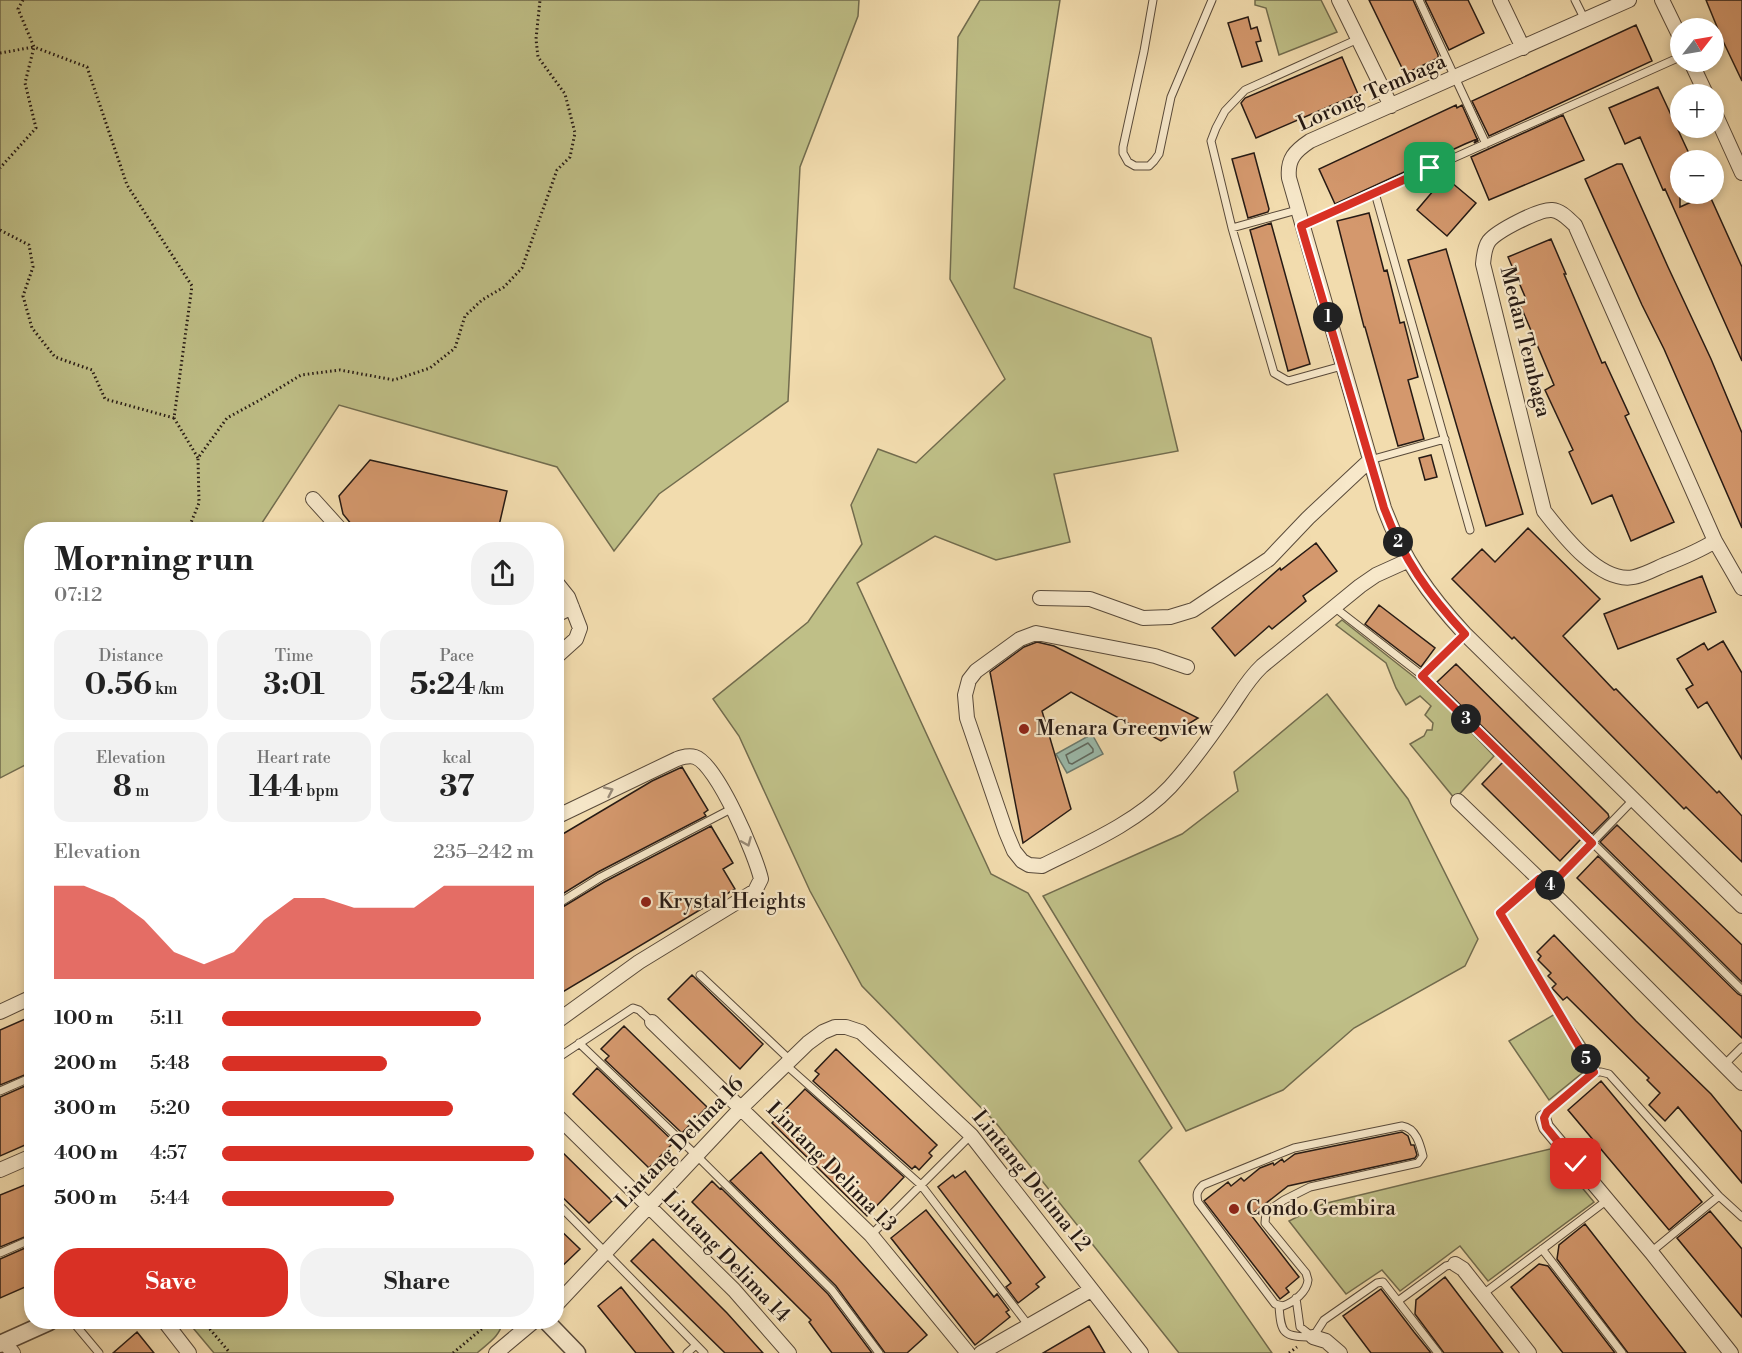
<!DOCTYPE html>
<html lang="en">
<head>
<meta charset="utf-8">
<style>
	body { margin:0; font-family:"Libre Bodoni",serif; background:#f2f2f2; color:#222; height:100vh; display:flex; flex-direction:column; font-size:22px; white-space:nowrap }
	* { box-sizing:border-box; margin:0 }
	p { font-size:20px; color:#767676 }
	.icon { flex:none; width:33px; height:33px; fill:none; stroke:currentColor; stroke-width:2; stroke-linecap:round; stroke-linejoin:round }
	.map { position:relative; flex:1; overflow:hidden }
	.details { position:absolute; left:24px; top:522px; width:540px; height:807px; display:flex; flex-direction:column; background:#fff; border-radius:24px; box-shadow:0 3px 9px #0003 }
	.details>* { flex:none }
	.needle { width:39px; rotate:59deg }
	.tools { position:absolute; left:1670px; top:18px; display:grid; gap:12px }
	.tools a { display:grid; place-items:center; width:54px; height:54px; border-radius:50%; background:#fff; box-shadow:0 3px 9px #0003; font-size:30px }
	.pin { position:absolute; display:grid; place-items:center; width:51px; height:51px; color:#fff; margin:-26px; border-radius:12px; box-shadow:0 3px 9px #0006 }
	.km { position:absolute; width:30px; height:30px; margin:-15px; border-radius:50%; background:#222; color:#fff; font-size:16px; line-height:30px; text-align:center }
	.round { display:grid; place-items:center; flex:none; width:63px; height:63px; border-radius:24px; background:#f2f2f2 }
	.head { display:flex; align-items:center; justify-content:space-between; height:102px; padding:0 30px }
	h1 { font-size:33px; font-weight:700; line-height:45px }
	.metrics { display:grid; grid-template-columns:repeat(3,1fr); gap:9px; height:102px; padding:6px 30px }
	.metrics div { display:grid; align-content:center; border-radius:15px; background:#f2f2f2; text-align:center }
	.metrics b { font-size:30px; font-weight:700 }
	.metrics small { font-size:16px; font-weight:400 }
	.metrics p { font-size:16px }
	.chart { height:168px; padding:12px 30px }
	.chart p { display:flex; justify-content:space-between }
	.chart svg { width:100%; height:108px; margin-top:6px; fill:#d93025; opacity:.7 }
	.action { display:flex; gap:12px; margin-top:auto; padding:12px 30px }
	.action a { flex:1; height:69px; border-radius:24px; background:#d93025; color:#fff; font-size:24px; font-weight:700; line-height:69px; text-align:center }
	.action a+a { background:#f2f2f2; color:#222 }
	ul { padding:0 30px; list-style:none; font-size:20px }
	li { display:grid; grid-template-columns:96px 72px 1fr; align-items:center; height:45px }
	li i { height:15px; border-radius:8px; background:#d93025 }
	.map>svg:first-child { display:block }
	.green { fill:#bfbf87; stroke:#726c4e; stroke-width:1.5 }
	.water { fill:#9bbbac; stroke:#6c7b6f; stroke-width:1.5 }
	.lines { fill:none; stroke-linecap:round; stroke-linejoin:round }
	.shore { stroke:#606a60; stroke-width:1.5 }
	.building { fill:#d4986d; stroke:#261a14; stroke-width:1.5 }
	.service-casing { stroke:#594a3a; stroke-width:9 }
	.minor-casing { stroke:#594a3a; stroke-width:16 }
	.tertiary-casing { stroke:#594a3a; stroke-width:19 }
	.path { stroke:#261a14; stroke-width:3; stroke-dasharray:1.5 3; stroke-linecap:butt }
	.service { stroke:#f7e8ca; stroke-width:7 }
	.minor { stroke:#f7e8ca; stroke-width:14 }
	.tertiary { stroke:#f7e8ca; stroke-width:16 }
	.oneway { stroke:#998b78 }
	.route-casing { stroke:#fff; stroke-width:12 }
	.route { stroke:#d93025; stroke-width:8 }
	.poi-dot { fill:#8f2418; stroke:#f7e8ca; stroke-width:2 }
	.labels { text-anchor:middle; dominant-baseline:central; stroke-width:4.5; stroke-linejoin:round; paint-order:stroke }
	.street-label { font-size:21px; fill:#261a14; stroke:#f7e8ca }
	.poi-label { font-size:21px; fill:#261a14; stroke:#f7e8ca; text-anchor:start }
</style>
</head>
<body>
<div class="map">
<svg width="1742" height="1353" viewBox="0 0 1742 1353">
	<rect width="100%" height="100%" fill="#f2dcae"/>
	<filter id="stains"><feTurbulence type="fractalNoise" baseFrequency=".00333" numOctaves="4"/><feColorMatrix values="0 0 0 0 .2 0 0 0 0 .09 0 0 0 0 .02 0 0 0 .5 -.17"/></filter>
	<radialGradient id="worn" r=".72"><stop offset=".6" stop-color="#630" stop-opacity="0"/><stop offset="1" stop-color="#630" stop-opacity=".3"/></radialGradient>
	<path class="green" d="M 0,0 L 859,0 L 858,16 L 800,167 L 788,401 L 659,494 L 614,551 L 557,467 L 339,405 L 258,529 L 32,530 L 31,762 L 0,778 Z
		M 980,0 L 1060,0 L 1014,288 L 1151,338 L 1178,451 L 1054,474 L 1070,542 L 996,560 L 935,536 L 857,583 L 991,874 L 1028,893 L 1172,1128 L 1139,1161 L 1272,1353 L 1179,1353 L 996,1123 L 862,986 L 810,891 L 739,736 L 713,699 L 808,622 L 862,544 L 851,505 L 878,449 L 916,463 L 1005,379 L 950,279 L 958,37 Z
		M 1255,0 L 1321,0 L 1337,32 L 1279,55 L 1266,8 L 1255,5 Z
		M 1342,620 L 1432,691 L 1494,756 L 1455,799 L 1410,744 L 1424,736 L 1427,730 L 1432,730 L 1433,723 L 1425,715 L 1431,706 L 1420,696 L 1406,705 L 1396,688 L 1386,663 L 1336,625 Z
		M 1327,694 L 1408,799 L 1478,939 L 1465,966 L 1354,1028 L 1283,1090 L 1186,1131 L 1043,896 L 1182,834 L 1238,791 L 1234,772 Z
		M 1562,1010 L 1597,1061 L 1549,1100 L 1509,1041 Z
		M 1550,1149 L 1594,1202 L 1488,1281 L 1460,1246 L 1400,1291 L 1382,1270 L 1346,1294 L 1289,1221 L 1323,1204 Z
		M 188,1322 L 502,1322 C 501,1336 487,1344 477,1353 L 214,1353 Z"/>
	<path class="water" d="M 1092,734 L 1103,754 L 1067,773 L 1056,754 Z"/>
	<g class="lines">
		<path class="shore" d="M 1088,743 L 1093,749 L 1093,752 L 1072,764 L 1069,763 L 1066,755 Z"/>
	</g>
	<path class="building" d="M 1369,0 L 1413,0 L 1438,55 L 1438,58 L 1405,74 Z
		M 1425,0 L 1468,0 L 1484,33 L 1449,50 Z
		M 1706,0 L 1742,0 L 1742,81 L 1722,39 Z
		M 1248,17 L 1251,29 L 1257,27 L 1261,41 L 1256,42 L 1262,61 L 1242,67 L 1228,23 Z
		M 1636,25 L 1652,61 L 1489,136 L 1472,101 Z
		M 1342,57 L 1358,94 L 1256,138 L 1241,103 L 1245,98 Z
		M 1658,87 L 1692,160 L 1680,160 L 1680,207 L 1709,194 L 1742,267 L 1742,361 L 1665,189 L 1663,190 L 1640,137 L 1625,144 L 1609,108 Z
		M 1456,105 L 1457,108 L 1462,105 L 1478,141 L 1474,143 L 1477,139 L 1465,144 L 1335,204 L 1319,169 Z
		M 1563,115 L 1584,160 L 1489,200 L 1471,157 Z
		M 1254,153 L 1269,209 L 1268,212 L 1248,218 L 1232,159 Z
		M 1617,164 L 1622,164 L 1668,267 L 1711,359 L 1742,433 L 1742,528 L 1664,349 L 1642,305 L 1585,179 Z
		M 1445,177 L 1476,203 L 1447,236 L 1417,210 Z
		M 1369,213 L 1384,271 L 1387,270 L 1400,323 L 1404,322 L 1418,377 L 1408,380 L 1424,439 L 1398,446 L 1365,327 L 1364,327 L 1337,221 Z
		M 1271,223 L 1310,364 L 1288,371 L 1250,230 Z
		M 1551,239 L 1566,274 L 1564,274 L 1602,363 L 1605,362 L 1629,414 L 1625,416 L 1674,522 L 1631,541 L 1612,495 L 1592,504 L 1569,452 L 1573,450 L 1545,390 L 1554,385 L 1519,302 L 1526,299 L 1508,257 Z
		M 1446,249 L 1523,514 L 1486,526 L 1408,260 Z
		M 1431,455 L 1437,477 L 1425,480 L 1419,458 Z
		M 370,460 L 507,491 L 498,530 L 356,530 L 343,514 L 339,496 Z
		M 1528,528 L 1600,599 L 1563,636 L 1614,690 L 1616,689 L 1717,793 L 1719,791 L 1742,816 L 1742,862 L 1686,807 L 1684,809 L 1514,637 L 1512,639 L 1452,579 L 1482,549 L 1495,562 Z
		M 1316,543 L 1337,571 L 1303,596 L 1306,601 L 1272,629 L 1269,626 L 1235,656 L 1212,628 L 1280,568 L 1281,570 Z
		M 1702,576 L 1716,612 L 1618,649 L 1604,614 Z
		M 1379,605 L 1435,648 L 1421,667 L 1365,624 Z
		M 1723,641 L 1742,673 L 1742,759 L 1707,702 L 1698,708 L 1686,689 L 1693,685 L 1677,659 L 1704,643 L 1708,650 Z
		M 1037,642 L 1054,646 L 1198,718 L 1161,741 L 1071,692 L 1042,711 L 1071,809 L 1023,843 L 990,672 L 1024,647 Z
		M 1456,664 L 1608,814 L 1609,817 L 1592,834 L 1437,682 Z
		M 1503,762 L 1581,839 L 1560,861 L 1482,784 Z
		M 682,767 L 708,810 L 704,813 L 706,816 L 598,872 L 556,898 L 556,838 L 652,781 Z
		M 1617,825 L 1742,945 L 1742,982 L 1600,842 Z
		M 711,826 L 733,863 L 723,869 L 735,889 L 556,996 L 556,911 L 604,882 Z
		M 1598,856 L 1738,994 L 1742,996 L 1742,1038 L 1577,878 Z
		M 1554,935 L 1636,1021 L 1711,1094 L 1742,1132 L 1742,1183 L 1678,1107 L 1665,1121 L 1649,1105 L 1660,1093 L 1647,1080 L 1649,1078 L 1567,997 L 1563,1000 L 1552,988 L 1556,984 L 1548,976 L 1551,973 L 1538,960 L 1541,956 L 1537,952 Z
		M 692,975 L 763,1044 L 740,1069 L 668,999 Z
		M 32,1016 L 32,1072 L 0,1085 L 0,1030 Z
		M 624,1026 L 707,1107 L 682,1133 L 605,1060 L 609,1056 L 601,1049 Z
		M 836,1049 L 937,1145 L 929,1153 L 932,1156 L 919,1170 L 915,1166 L 912,1169 L 813,1081 L 819,1074 L 815,1071 Z
		M 597,1068 L 674,1142 L 649,1168 L 573,1094 Z
		M 1601,1081 L 1702,1202 L 1669,1230 L 1568,1110 Z
		M 32,1083 L 32,1142 L 0,1156 L 0,1097 Z
		M 805,1089 L 904,1177 L 867,1216 L 772,1123 Z
		M 1402,1132 L 1408,1136 L 1411,1145 L 1414,1145 L 1417,1155 L 1415,1158 L 1288,1186 L 1251,1215 L 1299,1277 L 1286,1288 L 1289,1292 L 1280,1299 L 1204,1201 L 1228,1182 L 1231,1186 L 1241,1178 L 1244,1181 L 1260,1168 L 1273,1163 L 1274,1165 L 1282,1159 L 1284,1162 L 1295,1154 Z
		M 556,1146 L 612,1201 L 589,1223 L 556,1191 Z
		M 761,1152 L 927,1335 L 907,1353 L 885,1353 L 836,1286 L 730,1181 Z
		M 965,1171 L 1045,1277 L 1036,1284 L 1039,1287 L 1018,1303 L 1006,1287 L 1011,1283 L 938,1187 L 953,1175 L 955,1178 Z
		M 712,1181 L 720,1189 L 721,1188 L 828,1294 L 872,1353 L 832,1353 L 809,1322 L 811,1320 L 692,1202 Z
		M 32,1182 L 32,1234 L 0,1247 L 0,1195 Z
		M 926,1210 L 994,1297 L 997,1294 L 1009,1310 L 1006,1312 L 1010,1317 L 975,1345 L 891,1238 Z
		M 1710,1211 L 1742,1249 L 1742,1317 L 1677,1238 Z
		M 1585,1224 L 1686,1353 L 1628,1353 L 1557,1259 L 1559,1245 Z
		M 556,1226 L 580,1249 L 556,1272 Z
		M 653,1239 L 727,1313 L 763,1353 L 725,1353 L 631,1261 Z
		M 32,1245 L 32,1284 L 0,1298 L 0,1259 Z
		M 1539,1264 L 1548,1266 L 1615,1353 L 1563,1353 L 1511,1287 Z
		M 1445,1277 L 1503,1353 L 1444,1353 L 1415,1314 L 1416,1300 Z
		M 621,1287 L 665,1342 L 674,1353 L 636,1353 L 598,1306 Z
		M 1381,1289 L 1414,1332 L 1431,1353 L 1371,1353 L 1343,1316 Z
		M 1089,1326 L 1105,1353 L 1043,1353 Z
		M 137,1332 L 154,1353 L 113,1353 Z"/>
	<g class="lines">
		<g class="service-casing">
			<path id="service" d="M 1153,0 L 1144,51 L 1123,147 L 1123,153 L 1128,162 L 1135,166 L 1149,166 L 1154,161 L 1159,154 L 1171,97 L 1212,0
				M 1419,0 L 1486,144
				M 1575,0 L 1585,20
				M 1375,193 L 1470,530
				M 1301,226 L 1680,57
				M 1232,228 L 1297,210
				M 1342,366 L 1288,381 L 1274,373 L 1232,228 L 1211,141 L 1216,128 L 1225,111 L 1245,90 L 1358,39
				M 1370,460 L 1445,439
				M 1334,607 L 1423,676 L 1742,990
				M 1423,676 L 1465,634
				M 1548,888 L 1634,799
				M 556,905 L 601,877 L 733,808
				M 700,975 L 790,1060
				M 579,1043 L 697,1156 L 832,1290 L 879,1353
				M 556,1059 L 633,1008 L 639,1010 L 652,1022
				M 1725,1064 L 1742,1047
				M 786,1065 L 921,1185 L 1029,1326
				M 0,1091 L 32,1077
				M 1543,1118 L 1547,1112 L 1594,1072 L 1601,1072 L 1609,1074 L 1719,1196 L 1742,1217
				M 1402,1126 C 1416,1128 1420,1144 1423,1156 L 1418,1163 L 1310,1187 L 1284,1200 L 1266,1212 L 1265,1223 L 1306,1273 L 1308,1280 C 1307,1292 1294,1302 1283,1306 L 1275,1304 L 1198,1202 C 1196,1194 1197,1191 1203,1185 L 1294,1148 Z
				M 556,1202 L 704,1353
				M 871,1235 L 971,1135
				M 1542,1249 L 1622,1353
				M 1651,1252 L 1719,1196
				M 0,1253 L 32,1239
				M 1483,1294 L 1606,1201
				M 1296,1298 L 1300,1327 L 1313,1337
				M 1398,1301 L 1446,1266 L 1455,1264
				M 1279,1306 C 1281,1334 1283,1337 1313,1337
				M 73,1322 L 99,1353
				M 1313,1337 L 1324,1320 L 1377,1283 L 1383,1282 L 1438,1353
				M 687,1353 L 696,1345"/>
		</g>
		<g class="minor-casing">
			<path id="minor" d="M 1339,0 L 1391,106
				M 1500,0 L 1523,48
				M 1629,0 L 1310,141 C 1295,151 1287,159 1289,178 L 1384,508 C 1403,559 1429,595 1465,634 L 1742,906
				M 1662,0 L 1680,37
				M 1691,62 L 1706,94
				M 1713,109 L 1742,173
				M 313,499 L 341,530
				M 1715,541 C 1699,551 1682,558 1664,565 C 1655,569 1644,575 1634,577 C 1600,584 1562,534 1544,511 L 1483,264 C 1484,256 1484,248 1489,241 C 1497,231 1539,209 1552,210 C 1562,211 1568,219 1575,225 L 1715,541 L 1742,588
				M 556,582 L 568,597 L 580,628 L 576,639 L 556,657
				M 1040,598 L 1090,599 L 1143,618 L 1170,617 L 1193,610 L 1269,559 L 1308,518 L 1370,460
				M 556,615 L 572,607
				M 1187,667 L 1155,656 L 1036,633 L 1020,639 L 976,671 L 969,680 L 965,695 L 967,718 L 1006,832 L 1014,851 L 1022,861 L 1029,865 L 1042,866 C 1086,844 1136,823 1170,787 C 1192,763 1211,736 1229,710 C 1240,694 1248,679 1262,666 L 1360,586 L 1376,575 L 1407,561
				M 1458,801 L 1539,879 L 1742,1083
				M 556,817 L 677,759 C 683,757 689,755 695,757 C 717,764 756,856 761,879 L 755,891 L 639,962 L 556,1022
				M 0,1012 L 32,997
				M 652,1022 L 871,1235 L 968,1353
				M 556,1115 L 734,1290 L 789,1353
				M 1543,1118 L 1546,1127 L 1651,1252 L 1731,1353
				M 0,1170 L 32,1156
				M 1455,1264 L 1463,1269 L 1529,1353
				M 556,1305 L 742,1107 L 808,1043 L 823,1032 L 835,1027 L 846,1027 L 861,1032 L 971,1135 L 1141,1353
				M 165,1322 L 189,1353
				M 1313,1337 L 1326,1341 L 1340,1353
				M 4,1342 L 13,1353
				M 496,1353 L 533,1322
				M 981,1353 L 1091,1290"/>
		</g>
		<g class="tertiary-casing">
			<path id="tertiary" d="M 547,1322 L 577,1353
				M 0,1344 L 49,1322"/>
		</g>
		<path class="path" d="M 23,0 L 18,9 L 34,47 L 87,67 L 127,185 L 192,286 L 174,418 L 198,458
			M 0,53 L 34,47 L 25,83 L 36,128 L 0,168
			M 0,230 L 29,245 L 33,267 L 23,296 L 32,328 L 55,357 L 92,370 L 105,399 L 174,418
			M 188,530 L 199,503 L 198,458 L 227,418 L 260,400 L 301,375 L 340,370 L 394,380 L 430,368 L 455,348 L 465,316 L 482,300 L 504,287 L 522,268 L 557,170 L 570,157 L 575,133 L 565,94 L 538,57 L 536,39 L 540,0
			M 32,791 L 29,795 L 32,829
			M 1529,888 L 1500,913 L 1589,1064
			M 204,1322 L 230,1353
			M 453,1353 L 483,1328 L 486,1322
			M 1289,1353 L 1297,1347"/>
		<use href="#service" class="service"/>
		<use href="#minor" class="minor"/>
		<use href="#tertiary" class="tertiary"/>
	</g>
	<defs><path id="oneway-chevron" d="M-2-3.5L2.5 0L-2 3.5" fill="none" stroke-width="1.6" stroke-linecap="round" stroke-linejoin="round" transform="scale(1.5)"/></defs>
	<g class="oneway">
		<use href="#oneway-chevron" transform="translate(609 791) rotate(-25)"/>
		<use href="#oneway-chevron" transform="translate(747 842) rotate(67)"/>
	</g>
	<g class="lines">
		<g class="route-casing">
			<path id="route" d="M 1430,168 L 1301,226 L 1384,508 C 1403,559 1429,595 1465,634 L 1422,676 L 1592,843 L 1548,888 L 1539,879 L 1500,913 L 1594,1072 L 1547,1112 L 1544,1118 L 1546,1127 L 1576,1164"/>
		</g>
		<use href="#route" class="route"/>
	</g>
	<g class="poi-dot">
		<circle cx="1024" cy="729" r="6"/>
		<circle cx="646" cy="902" r="6"/>
		<circle cx="1234" cy="1209" r="6"/>
	</g>
	<g class="labels">
		<g class="street-label">
			<text transform="translate(1372 93) rotate(-24)">Lorong Tembaga</text>
			<text transform="translate(1525 342) rotate(76)">Medan Tembaga</text>
			<text transform="translate(680 1143) rotate(-46)">Lintang Delima 16</text>
			<text transform="translate(831 1167) rotate(45)">Lintang Delima 13</text>
			<text transform="translate(1031 1181) rotate(51)">Lintang Delima 12</text>
			<text transform="translate(726 1257) rotate(46)">Lintang Delima 14</text>
		</g>
		<g class="poi-label">
			<text x="1036" y="729">Menara Greenview</text>
			<text x="658" y="902">Krystal Heights</text>
			<text x="1246" y="1209">Condo Gembira</text>
		</g>
	</g>
	<rect width="100%" height="100%" filter="url(#stains)"/>
	<rect width="100%" height="100%" fill="url(#worn)"/>
</svg>
<div class="tools">
<a><svg class="needle" viewBox="-14 -14 28 28"><path d="M0-13l5 13h-10z" fill="#e53935"/><path d="M0 13l5-13h-10z" fill="#767676"/></svg></a>
<a>+</a>
<a>−</a>
</div>
<div class="pin" style="left:1430px;top:168px;background:#1e9e55"><svg class="icon" aria-label="arrive" viewBox="0 0 24 24"><path d="M6 21V4h12l-3 4 3 4H6"/></svg></div>
<div class="pin" style="left:1576px;top:1164px;background:#d93025"><svg class="icon" aria-label="check" viewBox="0 0 24 24"><path d="M5 12l5 5 9-10"/></svg></div>
<b class="km" style="left:1328px;top:317px">1</b>
<b class="km" style="left:1398px;top:542px">2</b>
<b class="km" style="left:1466px;top:719px">3</b>
<b class="km" style="left:1550px;top:885px">4</b>
<b class="km" style="left:1586px;top:1059px">5</b>
<section class="details">
<div class="head"><div><h1>Morning run</h1><p>07:12</p></div><a class="round"><svg class="icon" aria-label="share" viewBox="0 0 24 24"><path d="M12 15V3M7 8l5-5 5 5M5 13v7h14v-7"/></svg></a></div>
<div class="metrics">
<div><p>Distance</p><b>0.56<small> km</small></b></div>
<div><p>Time</p><b>3:01</b></div>
<div><p>Pace</p><b>5:24<small> /km</small></b></div>
</div>
<div class="metrics">
<div><p>Elevation</p><b>8<small> m</small></b></div>
<div><p>Heart rate</p><b>144<small> bpm</small></b></div>
<div><p>kcal</p><b>37</b></div>
</div>
<div class="chart"><p><span>Elevation</span>235–242 m</p>
<svg viewBox="0 0 160 44" preserveAspectRatio="none"><path d="M0 44V6L10 6L20 11L30 20L40 33L50 38L60 33L70 20L80 11L90 11L100 15L110 15L120 15L130 6L140 6L150 6L160 6V44z"/></svg>
</div>
<ul>
<li><b>100 m</b>5:11<i style="width:83%"></i></li>
<li><b>200 m</b>5:48<i style="width:53%"></i></li>
<li><b>300 m</b>5:20<i style="width:74%"></i></li>
<li><b>400 m</b>4:57<i style="width:100%"></i></li>
<li><b>500 m</b>5:44<i style="width:55%"></i></li>
</ul>
<div class="action"><a>Save</a><a>Share</a></div>
</section>
</div>
</body>
</html>
